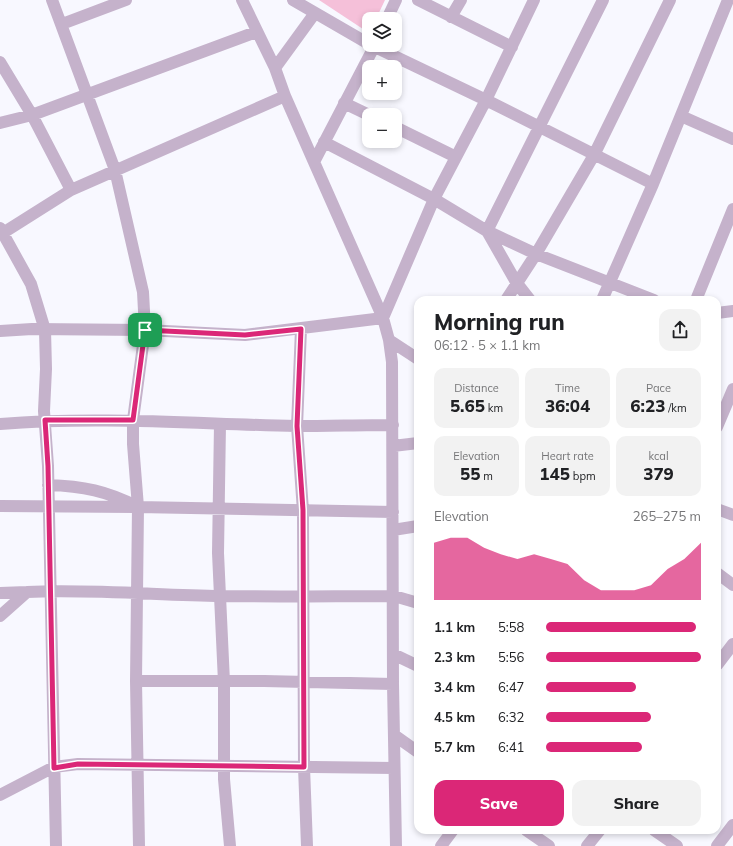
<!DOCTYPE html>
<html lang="en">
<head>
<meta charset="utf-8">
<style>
	body { margin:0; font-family:Mulish,sans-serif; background:#f2f2f2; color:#202124; height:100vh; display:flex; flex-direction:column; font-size:15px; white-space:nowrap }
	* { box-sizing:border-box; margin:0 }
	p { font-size:13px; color:#757577 }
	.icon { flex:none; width:22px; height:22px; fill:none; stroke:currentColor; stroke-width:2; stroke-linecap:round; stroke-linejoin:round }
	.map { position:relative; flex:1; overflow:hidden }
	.side { position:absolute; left:414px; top:296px; width:307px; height:538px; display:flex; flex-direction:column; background:#fff; border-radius:12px; box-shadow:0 2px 6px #0003 }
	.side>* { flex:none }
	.fabs { position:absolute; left:362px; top:12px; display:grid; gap:8px }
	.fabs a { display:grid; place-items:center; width:40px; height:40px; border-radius:8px; background:#fff; box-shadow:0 2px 6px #0003; font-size:20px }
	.pin { position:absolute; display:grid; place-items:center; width:34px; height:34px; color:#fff; margin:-17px; border-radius:8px; box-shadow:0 2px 6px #0006 }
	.round { display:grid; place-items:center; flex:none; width:42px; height:42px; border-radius:12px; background:#f2f2f2 }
	.head { display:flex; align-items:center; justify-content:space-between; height:68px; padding:0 20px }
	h1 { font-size:22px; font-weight:800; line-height:30px }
	.figures { display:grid; grid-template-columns:repeat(3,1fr); gap:6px; height:68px; padding:4px 20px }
	.figures div { display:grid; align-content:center; border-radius:10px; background:#f2f2f2; text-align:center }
	.figures b { font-size:17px; font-weight:800 }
	.figures small { font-size:11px; font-weight:400 }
	.figures p { font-size:11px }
	.chart { height:112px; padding:8px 20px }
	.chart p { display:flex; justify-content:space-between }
	.chart svg { width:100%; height:72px; margin-top:4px; fill:#db2777; opacity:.7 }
	.primary-button { display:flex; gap:8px; margin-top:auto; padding:8px 20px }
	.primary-button a { flex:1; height:46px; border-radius:12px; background:#db2777; color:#fff; font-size:16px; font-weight:800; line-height:46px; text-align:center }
	.primary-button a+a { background:#f2f2f2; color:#202124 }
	ul { padding:0 20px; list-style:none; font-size:13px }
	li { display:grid; grid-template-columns:64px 48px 1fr; align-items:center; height:30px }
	li i { height:10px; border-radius:5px; background:#db2777 }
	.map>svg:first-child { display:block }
	.pitch { fill:#f5c0d9 }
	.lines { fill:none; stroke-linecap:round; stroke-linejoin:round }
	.minor { stroke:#c5b2cb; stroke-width:12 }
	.route-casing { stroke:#fff; stroke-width:8 }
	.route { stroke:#db2777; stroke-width:5 }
</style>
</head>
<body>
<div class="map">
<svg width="733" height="846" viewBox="0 0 733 846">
	<rect width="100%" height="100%" fill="#f8f8ff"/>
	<path class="pitch" d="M 319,0 L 385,0 L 376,19 L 369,19 L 369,33 Z"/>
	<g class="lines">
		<path class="minor" d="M 52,0 L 115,170 L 143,292 L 145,330 L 133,420 L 133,444 L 138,507 L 136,681 L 139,846
			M 242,0 L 275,68 L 285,96 L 314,162
			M 293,0 L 369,44
			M 418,0 L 512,47
			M 451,17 L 461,0
			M 387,19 L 396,0
			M 62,24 L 126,0
			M 371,45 L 486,100 L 653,184
			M 375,45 L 314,162 L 383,318 L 389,340 L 392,362 L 393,684 L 396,846
			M 0,62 L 32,115 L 71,190
			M 275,68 L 315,13
			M 344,103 L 369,115
			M 681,116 L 733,139
			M 0,123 L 32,115 L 256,32
			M 395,127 L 456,157
			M 324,142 L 434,199 L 487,231 L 536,254 L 654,300
			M 0,228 L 31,284 L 45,330 L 46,369 L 44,411 L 48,466 L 56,846
			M 487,231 L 603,0
			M 487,231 L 516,282 L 530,300
			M 3,233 L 71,190 L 285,96
			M 506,300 L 536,254 L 594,155 L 670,0
			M 602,300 L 653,184 L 728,0
			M 696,300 L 733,209
			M 717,313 L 733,311
			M 301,329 L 297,426 L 303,511 L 304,767 L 307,846
			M 0,331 L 32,329 L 145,330 L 245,335 L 383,318 L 434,199 L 486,100 L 534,0
			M 389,340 L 418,359
			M 0,424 C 99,416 197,424 296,426 C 328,426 361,425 393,425
			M 220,424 L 218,553 L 224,682 L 224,779 L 230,846
			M 717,427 L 733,389
			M 393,446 L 418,443
			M 48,485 C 83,486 107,491 138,507 L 393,512
			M 0,506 L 135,507
			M 717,509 L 733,515
			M 393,530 L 418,526
			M 717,573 L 733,585
			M 0,593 L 27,592
			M 0,616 L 27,592 C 91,589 156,595 221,596 C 278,597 336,596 394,596 L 418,603
			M 393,654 L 418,666
			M 717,665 L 733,644
			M 136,681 L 264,681 L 393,684
			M 394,735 L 418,752
			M 0,795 L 54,767 L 78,764 L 394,768
			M 526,830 L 549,846
			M 654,830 L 677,846
			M 441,846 L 453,830
			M 587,846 L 600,830
			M 717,846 L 733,825"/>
	</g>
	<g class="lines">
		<g class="route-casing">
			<path id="route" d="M 301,329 L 297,426 L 303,510 L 304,767 L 78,764 L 54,768 L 48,466 L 45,420 L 133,420 L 145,330 L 245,335 Z"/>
		</g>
		<use href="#route" class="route"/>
	</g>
</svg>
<div class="fabs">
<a><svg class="icon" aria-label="layers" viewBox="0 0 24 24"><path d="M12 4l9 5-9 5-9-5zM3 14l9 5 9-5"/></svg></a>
<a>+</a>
<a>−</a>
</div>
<div class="pin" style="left:145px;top:330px;background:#1e9e55"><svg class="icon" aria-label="arrive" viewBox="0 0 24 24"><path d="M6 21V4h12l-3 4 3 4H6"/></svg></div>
<section class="side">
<div class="head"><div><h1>Morning run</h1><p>06:12 · 5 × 1.1 km</p></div><a class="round"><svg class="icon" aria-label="share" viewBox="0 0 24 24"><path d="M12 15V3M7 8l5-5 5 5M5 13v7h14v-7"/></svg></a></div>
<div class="figures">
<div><p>Distance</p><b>5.65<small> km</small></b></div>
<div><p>Time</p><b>36:04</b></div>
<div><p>Pace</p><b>6:23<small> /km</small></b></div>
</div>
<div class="figures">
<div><p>Elevation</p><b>55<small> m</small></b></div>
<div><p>Heart rate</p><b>145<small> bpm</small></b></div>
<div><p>kcal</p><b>379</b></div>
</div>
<div class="chart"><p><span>Elevation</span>265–275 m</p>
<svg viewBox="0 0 160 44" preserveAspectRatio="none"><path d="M0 44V9L10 6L20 6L30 12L40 16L50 19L60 16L70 19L80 22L90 32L100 38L110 38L120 38L130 35L140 25L150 19L160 9V44z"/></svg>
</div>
<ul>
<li><b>1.1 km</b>5:58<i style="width:97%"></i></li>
<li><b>2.3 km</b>5:56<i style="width:100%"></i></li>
<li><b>3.4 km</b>6:47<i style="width:58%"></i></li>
<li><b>4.5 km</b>6:32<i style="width:68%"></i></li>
<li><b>5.7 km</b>6:41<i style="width:62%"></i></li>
</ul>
<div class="primary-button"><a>Save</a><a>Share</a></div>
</section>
</div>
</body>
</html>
